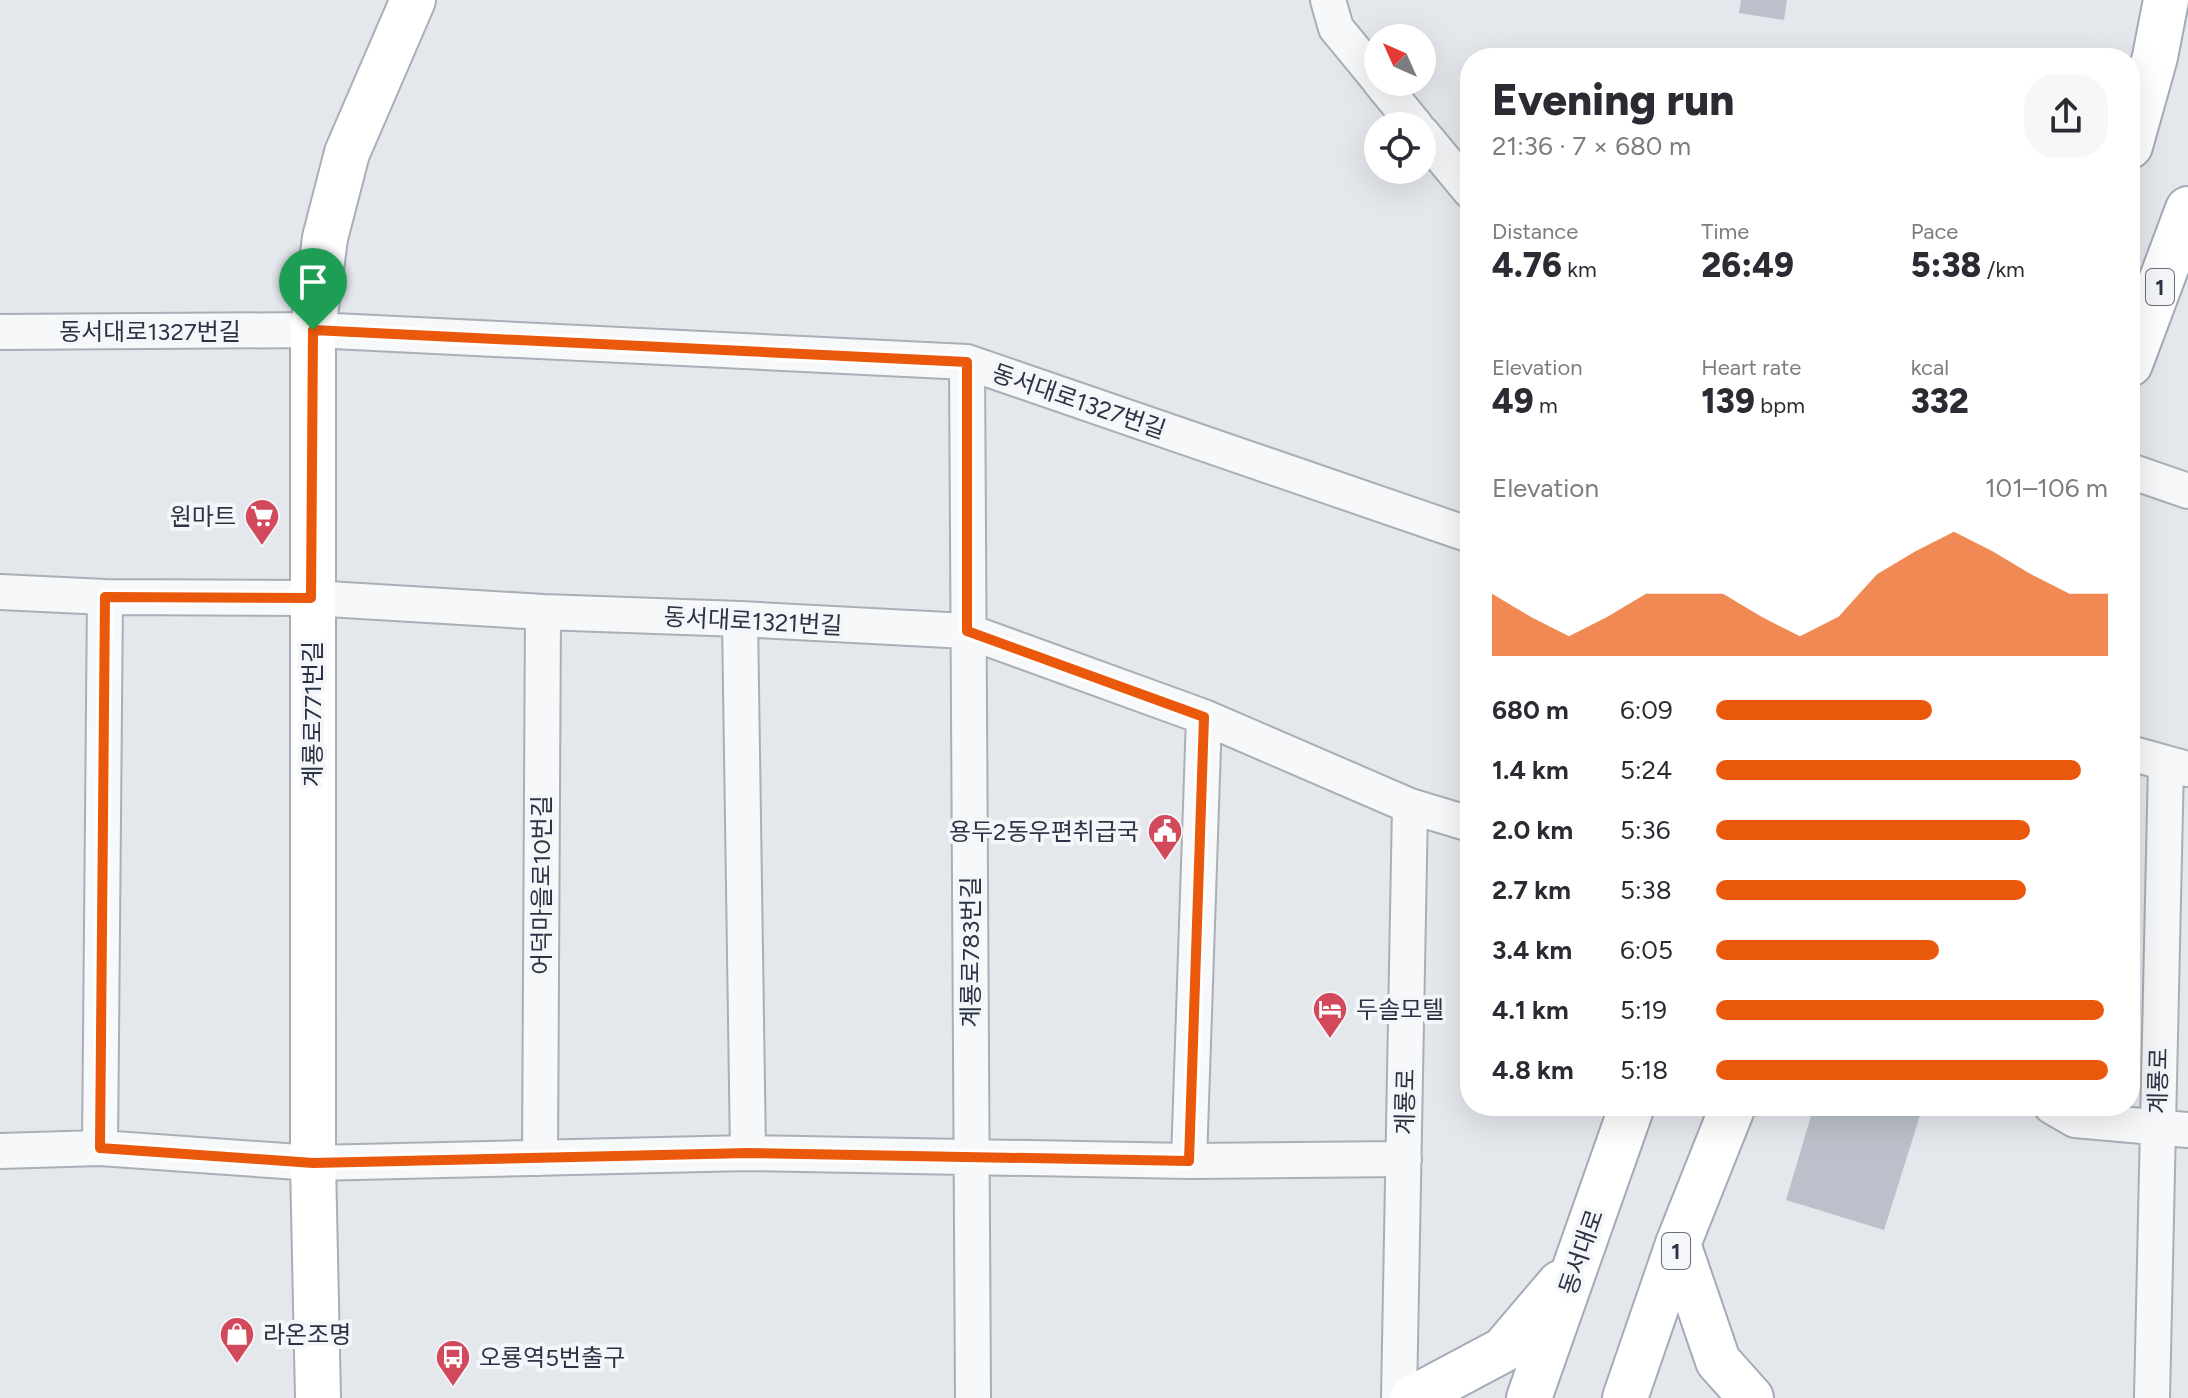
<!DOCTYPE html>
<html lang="en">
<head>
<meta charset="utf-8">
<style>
	body { margin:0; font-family:Figtree,"Noto Sans KR",sans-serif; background:#f7f7f7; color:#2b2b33; height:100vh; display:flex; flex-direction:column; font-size:30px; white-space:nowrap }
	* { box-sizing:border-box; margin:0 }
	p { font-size:26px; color:#7c7c81 }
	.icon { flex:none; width:44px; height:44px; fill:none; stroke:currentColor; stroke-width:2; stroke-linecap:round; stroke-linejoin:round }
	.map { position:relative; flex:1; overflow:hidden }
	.drawer { position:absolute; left:1460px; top:48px; width:680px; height:1068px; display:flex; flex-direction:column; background:#fff; border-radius:32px; box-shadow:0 8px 32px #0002 }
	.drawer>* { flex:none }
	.needle { width:52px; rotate:315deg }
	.fabs { position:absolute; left:1364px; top:24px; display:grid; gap:16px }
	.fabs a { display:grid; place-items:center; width:72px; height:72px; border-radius:50%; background:#fff; box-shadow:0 8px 32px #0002; font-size:40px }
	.pin { position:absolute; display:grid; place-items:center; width:68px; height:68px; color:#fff; margin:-82px -34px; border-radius:50% 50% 50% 0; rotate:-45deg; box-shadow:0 0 8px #0007 }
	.pin .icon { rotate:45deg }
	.round { display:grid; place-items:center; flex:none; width:84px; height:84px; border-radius:32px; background:#f7f7f7 }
	.summary { display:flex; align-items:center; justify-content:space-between; height:136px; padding:0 32px }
	h1 { font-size:44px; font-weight:800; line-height:60px }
	.figures { display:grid; grid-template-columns:repeat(3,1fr); gap:12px; height:136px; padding:8px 32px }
	.figures div { display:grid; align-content:center }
	.figures b { font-size:34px; font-weight:800 }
	.figures small { font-size:22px; font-weight:400 }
	.figures p { font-size:22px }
	.chart { height:224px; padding:16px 32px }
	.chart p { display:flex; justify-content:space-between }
	.chart svg { width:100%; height:144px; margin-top:8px; fill:#ea580c; opacity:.7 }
	ul { padding:0 32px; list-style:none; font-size:26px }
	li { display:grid; grid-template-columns:128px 96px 1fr; align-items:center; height:60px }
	li i { height:20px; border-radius:10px; background:#ea580c }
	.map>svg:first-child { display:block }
	.building { fill:#bbc0ca }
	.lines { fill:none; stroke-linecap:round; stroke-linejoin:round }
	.street-casing { stroke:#a9aeb7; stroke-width:38 }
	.secondary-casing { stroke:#a9aeb7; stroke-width:48 }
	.primary-casing { stroke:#a3abb8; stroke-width:48 }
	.street { stroke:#f7f8fa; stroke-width:34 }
	.secondary { stroke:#fff; stroke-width:44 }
	.primary { stroke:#fff; stroke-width:44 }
	.route-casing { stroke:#fff; stroke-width:16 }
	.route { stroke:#ea580c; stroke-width:10 }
	.labels { text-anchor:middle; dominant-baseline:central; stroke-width:8; stroke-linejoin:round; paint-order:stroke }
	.shield { fill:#f4f6f9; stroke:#676e7b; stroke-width:2 }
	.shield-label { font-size:22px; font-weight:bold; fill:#2b3445 }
	.street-label { font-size:24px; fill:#2b3445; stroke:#f4f6f9 }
	.poi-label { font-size:24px; fill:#2b3445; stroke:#f4f6f9; text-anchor:start }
</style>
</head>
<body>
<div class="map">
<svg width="2188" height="1398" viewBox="0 0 2188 1398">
	<rect width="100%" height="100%" fill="#e4e7ec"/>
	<path class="building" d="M 1741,0 L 1787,0 L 1784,20 L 1739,13 Z
		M 1814,1106 L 1923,1106 L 1884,1230 L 1786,1200 Z"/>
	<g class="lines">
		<g class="street-casing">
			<path id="street" d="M 1328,0 L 1336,28 L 1378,79
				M 1380,82 L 1416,126
				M 1422,133 L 1470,191
				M 0,332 L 313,330 L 967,362 L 1470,535
				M 967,362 L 973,1398
				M 2130,471 L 2188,491
				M 0,592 L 105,597 L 311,598 L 543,612 L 740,619 L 967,631 L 1204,717 L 1410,806 L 1470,824
				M 740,619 L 748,1153
				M 2130,753 L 2187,769
				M 2051,1106 L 2075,1120 L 2188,1130
				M 100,1148 L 105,597
				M 0,1151 L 100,1148 L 313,1163 L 748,1153 L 1189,1161 L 1404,1159
				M 540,1158 L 543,612
				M 1189,1161 L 1204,717
				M 1399,1398 L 1410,806
				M 2152,1398 L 2166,764"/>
		</g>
		<g class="secondary-casing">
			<path id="secondary" d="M 318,1398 L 313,1163 L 313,330 L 325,238 L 347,153 L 413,0"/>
		</g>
		<g class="primary-casing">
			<path id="primary" d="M 2130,146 L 2155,57 L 2166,0
				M 2130,364 L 2188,209
				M 1678,1244 L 1718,1361 L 1751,1398
				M 1413,1398 L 1503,1350 L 1560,1283
				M 1529,1398 L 1632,1106
				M 1625,1398 L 1678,1244 L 1733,1106"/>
		</g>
		<use href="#street" class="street"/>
		<use href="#secondary" class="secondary"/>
		<use href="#primary" class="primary"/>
	</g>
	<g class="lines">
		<g class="route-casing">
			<path id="route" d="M 313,330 L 967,362 L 967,631 L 1204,717 L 1189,1161 L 748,1153 L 313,1163 L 100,1148 L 105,597 L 311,598 Z"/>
		</g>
		<use href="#route" class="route"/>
	</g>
	<defs>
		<g id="supermarket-pin" transform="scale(1.8)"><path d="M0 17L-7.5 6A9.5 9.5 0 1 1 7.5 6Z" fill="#d1495b" stroke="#f4f6f9"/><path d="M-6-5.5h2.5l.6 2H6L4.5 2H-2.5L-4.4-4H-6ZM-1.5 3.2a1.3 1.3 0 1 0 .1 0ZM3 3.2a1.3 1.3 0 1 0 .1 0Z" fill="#fff"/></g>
		<g id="civic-pin" transform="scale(1.8)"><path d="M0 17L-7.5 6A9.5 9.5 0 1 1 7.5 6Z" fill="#d1495b" stroke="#f4f6f9"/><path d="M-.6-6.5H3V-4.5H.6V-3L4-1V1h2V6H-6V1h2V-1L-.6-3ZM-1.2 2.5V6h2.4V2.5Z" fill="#fff"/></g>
		<g id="hotel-pin" transform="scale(1.8)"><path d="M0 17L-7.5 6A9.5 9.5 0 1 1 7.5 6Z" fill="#d1495b" stroke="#f4f6f9"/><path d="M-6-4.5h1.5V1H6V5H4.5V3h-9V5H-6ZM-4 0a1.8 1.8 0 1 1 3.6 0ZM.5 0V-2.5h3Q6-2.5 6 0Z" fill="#fff"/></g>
		<g id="shop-pin" transform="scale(1.8)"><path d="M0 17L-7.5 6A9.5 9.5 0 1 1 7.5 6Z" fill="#d1495b" stroke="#f4f6f9"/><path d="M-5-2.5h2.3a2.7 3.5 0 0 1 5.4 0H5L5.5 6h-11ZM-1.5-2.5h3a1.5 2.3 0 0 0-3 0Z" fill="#fff"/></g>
		<g id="bus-pin" transform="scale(1.8)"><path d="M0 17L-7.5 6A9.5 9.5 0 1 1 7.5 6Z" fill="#d1495b" stroke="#f4f6f9"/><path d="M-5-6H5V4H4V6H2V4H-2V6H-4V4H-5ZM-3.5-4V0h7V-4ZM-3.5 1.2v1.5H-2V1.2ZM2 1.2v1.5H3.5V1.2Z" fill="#fff"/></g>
	</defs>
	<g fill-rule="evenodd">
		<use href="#supermarket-pin" x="262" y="516"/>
		<use href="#civic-pin" x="1165" y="831"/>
		<use href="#hotel-pin" x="1330" y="1009"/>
		<use href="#shop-pin" x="237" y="1334"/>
		<use href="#bus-pin" x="453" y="1357"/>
	</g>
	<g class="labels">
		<g class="shield">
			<rect x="2146" y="269" width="28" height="36" rx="6"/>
			<rect x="1662" y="1233" width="28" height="36" rx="6"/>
		</g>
		<g class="shield-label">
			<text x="2160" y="287">1</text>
			<text x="1676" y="1251">1</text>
		</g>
		<g class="street-label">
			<text x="150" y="331">동서대로1327번길</text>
			<text transform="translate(1079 401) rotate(19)">동서대로1327번길</text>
			<text transform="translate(753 621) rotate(3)">동서대로1321번길</text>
			<text transform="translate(312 714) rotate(-90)">계룡로771번길</text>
			<text transform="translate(541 885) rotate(-90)">어덕마을로10번길</text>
			<text transform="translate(970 952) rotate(-90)">계룡로783번길</text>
			<text transform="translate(2158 1081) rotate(-89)">계룡로</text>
			<text transform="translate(1405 1102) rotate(-89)">계룡로</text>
			<text transform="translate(1581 1252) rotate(-71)">동서대로</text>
		</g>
		<g class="poi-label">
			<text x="236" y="516" text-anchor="end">원마트</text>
			<text x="1139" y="831" text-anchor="end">용두2동우편취급국</text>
			<text x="1356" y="1009">두솔모텔</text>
			<text x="263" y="1334">라온조명</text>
			<text x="479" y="1357">오룡역5번출구</text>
		</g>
	</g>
</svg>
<div class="fabs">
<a><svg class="needle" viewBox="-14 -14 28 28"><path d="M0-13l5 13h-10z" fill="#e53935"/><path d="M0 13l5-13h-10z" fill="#7c7c81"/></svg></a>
<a><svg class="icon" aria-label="locate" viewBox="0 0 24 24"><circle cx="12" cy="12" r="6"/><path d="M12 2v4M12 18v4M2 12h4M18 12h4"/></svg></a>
</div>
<div class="pin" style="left:313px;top:330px;background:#1e9e55"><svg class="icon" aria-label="arrive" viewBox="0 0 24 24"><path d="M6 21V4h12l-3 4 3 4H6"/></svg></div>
<section class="drawer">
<div class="summary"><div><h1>Evening run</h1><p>21:36 · 7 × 680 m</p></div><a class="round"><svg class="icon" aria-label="share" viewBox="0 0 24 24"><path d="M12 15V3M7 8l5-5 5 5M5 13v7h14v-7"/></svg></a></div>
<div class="figures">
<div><p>Distance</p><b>4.76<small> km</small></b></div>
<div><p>Time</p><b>26:49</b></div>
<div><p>Pace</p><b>5:38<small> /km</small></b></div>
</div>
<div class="figures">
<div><p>Elevation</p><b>49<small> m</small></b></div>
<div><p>Heart rate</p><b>139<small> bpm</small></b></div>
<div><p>kcal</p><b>332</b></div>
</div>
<div class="chart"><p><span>Elevation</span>101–106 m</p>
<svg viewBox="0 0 160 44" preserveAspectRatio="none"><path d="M0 44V25L10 32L20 38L30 32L40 25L50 25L60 25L70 32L80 38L90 32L100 19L110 12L120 6L130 12L140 19L150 25L160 25V44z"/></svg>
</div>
<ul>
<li><b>680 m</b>6:09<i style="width:55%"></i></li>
<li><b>1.4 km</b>5:24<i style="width:93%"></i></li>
<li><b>2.0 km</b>5:36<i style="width:80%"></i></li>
<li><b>2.7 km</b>5:38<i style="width:79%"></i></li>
<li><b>3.4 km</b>6:05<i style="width:57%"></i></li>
<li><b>4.1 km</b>5:19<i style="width:99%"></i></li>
<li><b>4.8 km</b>5:18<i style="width:100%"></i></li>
</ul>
</section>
</div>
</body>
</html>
